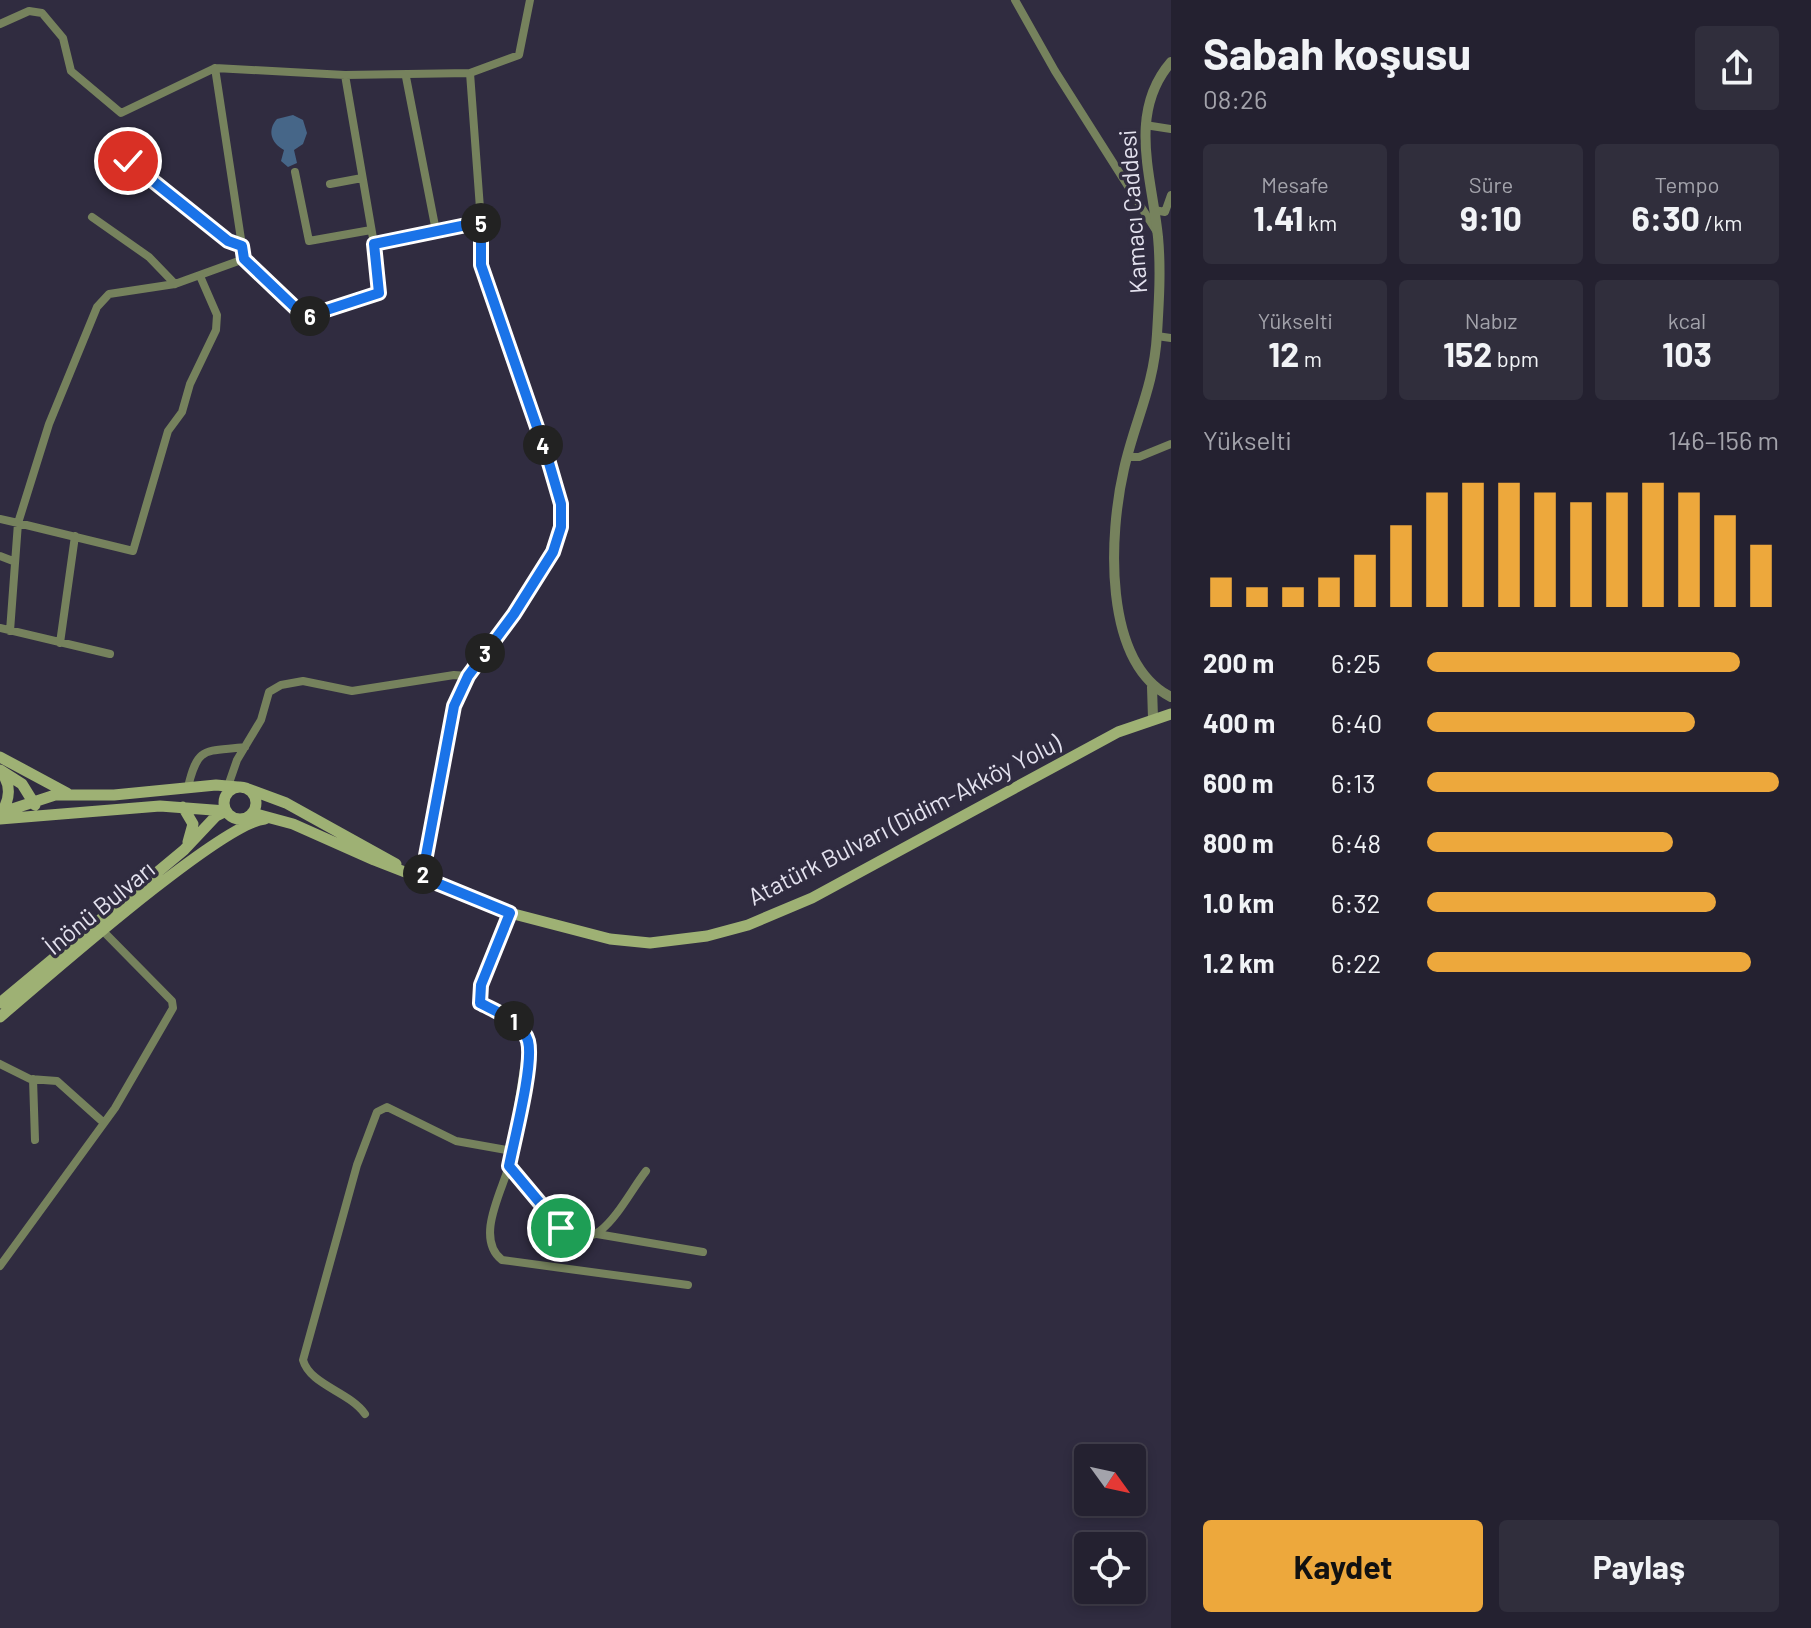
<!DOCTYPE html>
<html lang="tr">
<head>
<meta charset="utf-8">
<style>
	body { margin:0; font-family:Barlow,sans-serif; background:#302e3c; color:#f1f3f6; height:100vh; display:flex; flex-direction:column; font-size:30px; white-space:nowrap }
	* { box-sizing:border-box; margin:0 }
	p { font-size:26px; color:#a3a3ab }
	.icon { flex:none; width:44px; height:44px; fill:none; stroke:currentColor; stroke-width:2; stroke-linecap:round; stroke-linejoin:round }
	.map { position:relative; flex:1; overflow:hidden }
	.sheet { display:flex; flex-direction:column; background:#242130; width:640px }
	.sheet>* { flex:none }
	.needle { width:52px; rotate:123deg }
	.fabs { position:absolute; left:1074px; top:1444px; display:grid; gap:16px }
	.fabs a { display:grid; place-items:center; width:72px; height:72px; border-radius:8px; background:#242130; box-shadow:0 4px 12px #0003,0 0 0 2px #413e4c; font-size:40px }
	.pin { position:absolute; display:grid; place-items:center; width:68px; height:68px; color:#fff; margin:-34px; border:4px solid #fff; border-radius:50%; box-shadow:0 2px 8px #0007 }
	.km { position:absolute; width:40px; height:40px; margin:-20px; border-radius:50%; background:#222; color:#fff; font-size:22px; line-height:40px; text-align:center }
	.round { display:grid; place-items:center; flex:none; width:84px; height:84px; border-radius:8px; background:#302e3c }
	.head { display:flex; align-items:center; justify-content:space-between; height:136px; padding:0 32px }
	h1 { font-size:44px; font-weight:700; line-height:60px }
	.figures { display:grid; grid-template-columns:repeat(3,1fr); gap:12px; height:136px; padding:8px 32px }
	.figures div { display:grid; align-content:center; border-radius:8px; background:#302e3c; text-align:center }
	.figures b { font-size:34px; font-weight:700 }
	.figures small { font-size:22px; font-weight:400 }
	.figures p { font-size:22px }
	.chart { height:224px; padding:16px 32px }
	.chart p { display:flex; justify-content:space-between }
	.chart svg { width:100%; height:144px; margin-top:8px; stroke:#eda83c; stroke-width:6 }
	.cta { display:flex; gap:16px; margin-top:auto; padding:16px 32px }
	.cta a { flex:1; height:92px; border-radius:8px; background:#eda83c; color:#111; font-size:32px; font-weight:700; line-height:92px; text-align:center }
	.cta a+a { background:#302e3c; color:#f1f3f6 }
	ul { padding:0 32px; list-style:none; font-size:26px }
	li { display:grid; grid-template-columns:128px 96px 1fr; align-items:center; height:60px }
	li i { height:20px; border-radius:10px; background:#eda83c }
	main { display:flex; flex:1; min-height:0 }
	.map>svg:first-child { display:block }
	.water { fill:#466688 }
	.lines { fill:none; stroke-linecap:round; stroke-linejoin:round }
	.minor { stroke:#76825d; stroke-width:8 }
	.tertiary { stroke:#76825d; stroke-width:10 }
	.secondary { stroke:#9eb174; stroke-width:11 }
	.route-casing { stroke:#fff; stroke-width:16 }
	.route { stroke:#1a73e8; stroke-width:10 }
	.labels { text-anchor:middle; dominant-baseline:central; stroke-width:7; stroke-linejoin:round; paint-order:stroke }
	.street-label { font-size:24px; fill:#e4e2ef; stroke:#302c40 }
</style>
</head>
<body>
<main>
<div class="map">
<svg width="1171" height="1628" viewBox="0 0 1171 1628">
	<rect width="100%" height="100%" fill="#302c40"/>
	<path class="water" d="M 293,115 L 303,120 L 307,133 L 303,144 L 294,150 L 297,163 L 288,167 L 281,161 L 284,150 C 271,143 267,130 277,119 Z"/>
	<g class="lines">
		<path class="minor" d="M 1015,0 L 1055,71 L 1157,232
			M 0,24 L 29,11 L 42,13 L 63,38 L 71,71 L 121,113 L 215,68 L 345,75
			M 215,68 L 244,259 L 305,317 L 379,293 L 374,244
			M 470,73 L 519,55 L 530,0
			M 406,77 L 436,231
			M 1145,125 L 1171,129
			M 128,161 L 228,241 L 242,246
			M 295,172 L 309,241 L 371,230
			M 330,184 L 362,178
			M 1154,210 L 1165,212 L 1171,195
			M 92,217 L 149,257 L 175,284
			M 1157,336 L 1171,338
			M 1127,457 L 1139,457 L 1171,444
			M 0,519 L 18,523 L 49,424 L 97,307 L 109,294 L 175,284 L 244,259
			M 0,556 L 13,561
			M 0,628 L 110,654
			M 10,631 L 18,523 L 133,551 L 168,431 L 182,412 L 190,384 L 216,330 L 217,315 L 200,276
			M 60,643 L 75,536
			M 228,786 L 237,760 L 261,720 L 269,692 L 281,685 L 303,681 L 352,691 L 454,675 L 468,676
			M 188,787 C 198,745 205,752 245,747
			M 422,877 C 434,838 438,797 446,757 C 452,728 453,699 469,674 C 504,621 561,572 561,504 L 481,265 L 481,222 L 374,244 L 345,75 L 470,73 L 481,222
			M 510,913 L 481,985 L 480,1003 L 516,1022 L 528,1042 L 509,1166 C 525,1185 571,1253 600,1231 C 618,1217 632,1189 646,1171
			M 0,1064 L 30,1079 L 57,1081 L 104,1123
			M 33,1079 L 35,1140
			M 509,1166 C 501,1193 475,1239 502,1260 L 688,1285
			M 597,1234 L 703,1252
			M 0,1266 L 115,1108 L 173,1008 L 172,1001 L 103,931
			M 365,1414 C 350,1392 310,1385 303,1360 L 357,1165 L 377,1112 L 387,1107 L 456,1141 L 512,1151"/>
		<path class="tertiary" d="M 1171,62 C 1127,113 1152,177 1158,237 C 1161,269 1159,301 1157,334 C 1154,387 1135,420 1124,469 C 1109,534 1102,662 1171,697
			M 1152,687 L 1153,718"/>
		<path class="secondary" d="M 0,757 L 67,793
			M 0,770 L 22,784 L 35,805
			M 0,771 C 12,784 10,800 1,813
			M224 803a16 16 0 1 1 32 0a16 16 0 1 1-32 0Z
			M 248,789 L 286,803 L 396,864
			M 183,807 L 193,824 L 188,842
			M 0,813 L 55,795 L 114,795 L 216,785 L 238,787
			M 252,813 L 293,824 L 374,860 L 510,913 L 610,939 L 650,943 L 707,936 L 748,925 L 812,898 L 1118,732 L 1171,714
			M 0,819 L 160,806 L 226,811
			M 0,1003 L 184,850 L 216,816 L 226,811
			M 0,1017 C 44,980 221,823 265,819"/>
	</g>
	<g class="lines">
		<g class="route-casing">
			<path id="route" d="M 128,161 L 228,241 L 242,246 L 244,259 L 305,317 L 379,293 L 374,244 L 481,222 L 481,265 L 547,456 L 561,504 L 561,527 L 553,552 L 514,614 L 468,676 L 454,706 L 422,877 L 510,913 L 481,985 L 480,1003 C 497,1012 522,1021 528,1041 C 534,1064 514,1140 509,1166 L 561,1228"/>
		</g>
		<use href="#route" class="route"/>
	</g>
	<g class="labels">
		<g class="street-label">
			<text transform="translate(1132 212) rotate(-94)">Kamacı Caddesi</text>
			<text transform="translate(904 819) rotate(-27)">Atatürk Bulvarı (Didim-Akköy Yolu)</text>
			<text transform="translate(99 907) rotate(-39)">İnönü Bulvarı</text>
		</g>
	</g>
</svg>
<div class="fabs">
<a><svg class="needle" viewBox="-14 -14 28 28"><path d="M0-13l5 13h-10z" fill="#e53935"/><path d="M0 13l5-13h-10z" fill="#a3a3ab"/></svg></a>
<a><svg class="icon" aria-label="locate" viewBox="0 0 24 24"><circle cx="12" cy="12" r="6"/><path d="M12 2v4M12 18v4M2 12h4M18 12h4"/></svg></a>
</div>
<div class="pin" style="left:561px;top:1228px;background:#1e9e55"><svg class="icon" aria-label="arrive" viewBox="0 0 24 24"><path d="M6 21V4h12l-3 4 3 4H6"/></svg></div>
<div class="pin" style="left:128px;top:161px;background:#d93025"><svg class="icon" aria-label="check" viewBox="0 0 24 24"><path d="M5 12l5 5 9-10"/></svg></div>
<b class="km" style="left:514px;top:1021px">1</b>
<b class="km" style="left:423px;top:874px">2</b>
<b class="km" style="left:485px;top:653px">3</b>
<b class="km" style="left:543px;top:445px">4</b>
<b class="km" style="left:481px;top:223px">5</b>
<b class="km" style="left:310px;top:316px">6</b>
</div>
<section class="sheet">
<div class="head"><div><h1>Sabah koşusu</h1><p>08:26</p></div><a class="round"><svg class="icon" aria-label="share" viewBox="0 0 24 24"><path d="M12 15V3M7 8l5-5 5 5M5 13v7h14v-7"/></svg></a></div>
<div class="figures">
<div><p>Mesafe</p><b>1.41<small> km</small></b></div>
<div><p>Süre</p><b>9:10</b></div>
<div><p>Tempo</p><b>6:30<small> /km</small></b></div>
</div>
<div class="figures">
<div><p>Yükselti</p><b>12<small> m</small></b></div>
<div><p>Nabız</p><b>152<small> bpm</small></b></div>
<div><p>kcal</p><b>103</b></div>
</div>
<div class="chart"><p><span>Yükselti</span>146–156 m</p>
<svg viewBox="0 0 160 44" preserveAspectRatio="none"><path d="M5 44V35M15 44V38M25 44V38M35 44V35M45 44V28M55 44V19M65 44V9M75 44V6M85 44V6M95 44V9M105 44V12M115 44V9M125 44V6M135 44V9M145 44V16M155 44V25"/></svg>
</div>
<ul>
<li><b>200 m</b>6:25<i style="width:89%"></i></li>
<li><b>400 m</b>6:40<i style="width:76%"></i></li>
<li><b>600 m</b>6:13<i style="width:100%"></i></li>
<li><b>800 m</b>6:48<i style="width:70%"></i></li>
<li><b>1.0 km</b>6:32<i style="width:82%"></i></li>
<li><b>1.2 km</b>6:22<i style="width:92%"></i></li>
</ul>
<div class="cta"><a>Kaydet</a><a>Paylaş</a></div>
</section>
</main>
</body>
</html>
